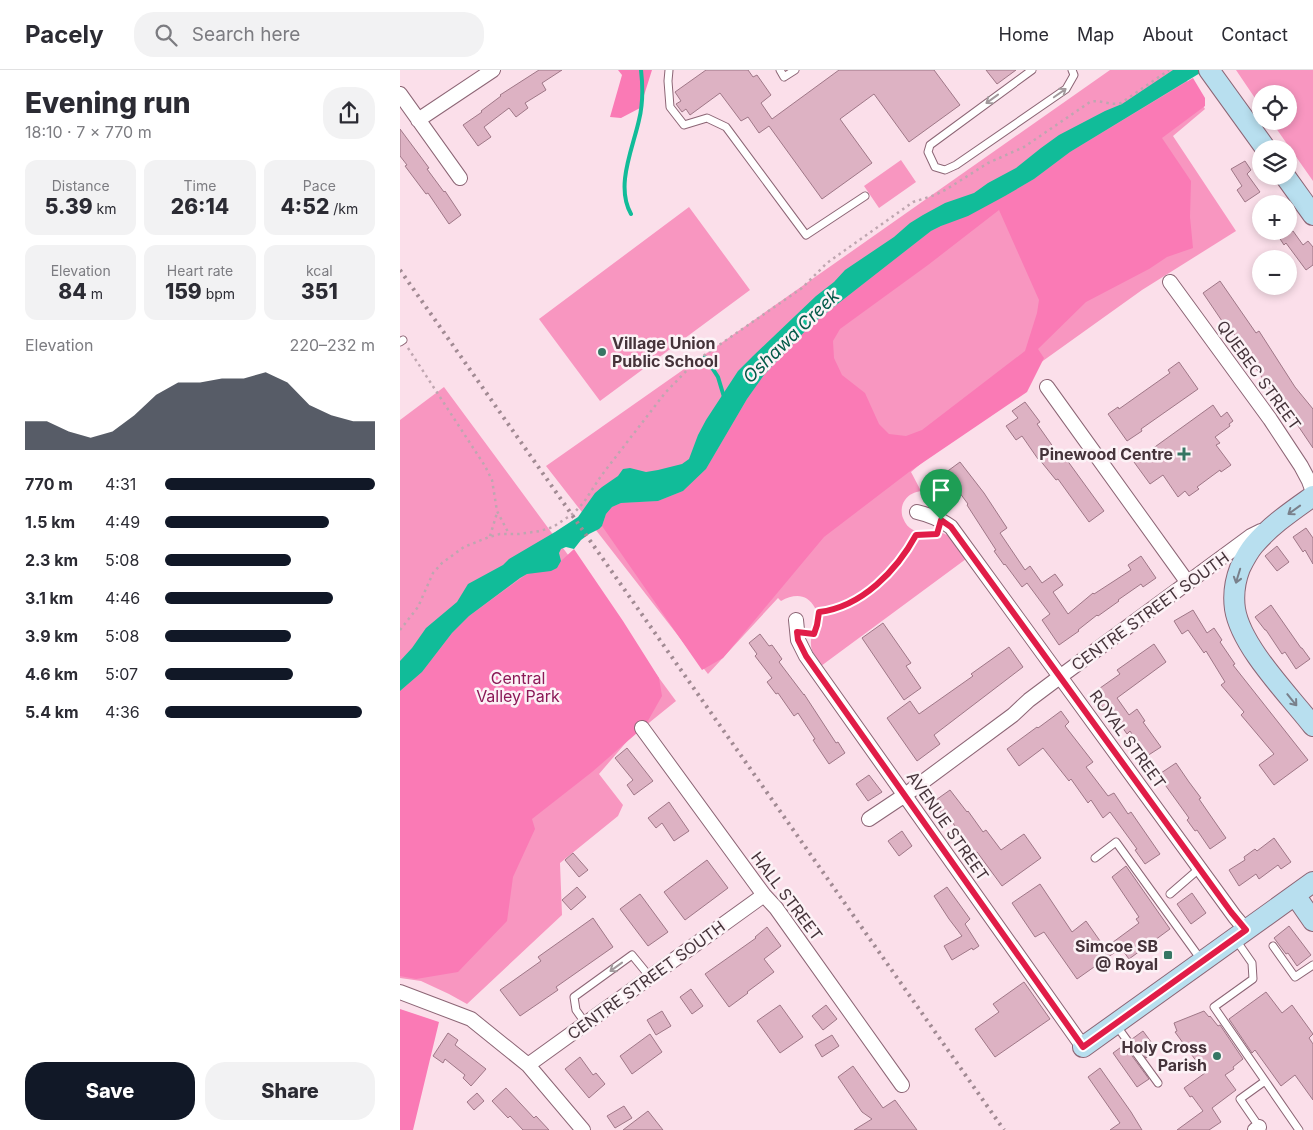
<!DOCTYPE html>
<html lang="en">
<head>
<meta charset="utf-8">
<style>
	body { margin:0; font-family:Inter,sans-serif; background:#f2f2f3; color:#2b2b33; height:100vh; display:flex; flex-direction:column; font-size:19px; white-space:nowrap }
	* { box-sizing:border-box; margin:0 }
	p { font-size:16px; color:#7c7c81 }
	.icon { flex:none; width:28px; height:28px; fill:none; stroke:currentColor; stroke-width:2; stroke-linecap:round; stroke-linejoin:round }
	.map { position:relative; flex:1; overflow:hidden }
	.side { display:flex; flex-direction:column; background:#fff; width:400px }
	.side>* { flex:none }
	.buttons { position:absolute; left:852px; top:15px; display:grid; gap:10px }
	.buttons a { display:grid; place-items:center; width:45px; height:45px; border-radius:50%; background:#fff; box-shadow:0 2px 8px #0003; font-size:25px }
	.pin { position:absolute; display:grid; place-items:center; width:42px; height:42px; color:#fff; margin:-51px -21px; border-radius:50% 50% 50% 0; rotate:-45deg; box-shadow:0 0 5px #0007 }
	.pin .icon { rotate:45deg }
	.round { display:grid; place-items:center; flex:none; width:52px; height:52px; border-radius:20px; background:#f2f2f3 }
	.headline { display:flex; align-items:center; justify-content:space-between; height:85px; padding:0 25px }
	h1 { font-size:28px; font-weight:800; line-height:38px }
	.metrics { display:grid; grid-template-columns:repeat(3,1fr); gap:8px; height:85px; padding:5px 25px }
	.metrics div { display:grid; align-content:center; border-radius:12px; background:#f2f2f3; text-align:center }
	.metrics b { font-size:21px; font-weight:800 }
	.metrics small { font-size:14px; font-weight:400 }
	.metrics p { font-size:14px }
	.chart { height:140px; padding:10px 25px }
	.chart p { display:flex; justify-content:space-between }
	.chart svg { width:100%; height:90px; margin-top:5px; fill:#111827; opacity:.7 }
	.button { display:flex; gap:10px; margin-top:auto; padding:10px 25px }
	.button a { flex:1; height:58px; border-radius:20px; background:#111827; color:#fff; font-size:20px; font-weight:800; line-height:58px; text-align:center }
	.button a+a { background:#f2f2f3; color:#2b2b33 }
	ul { padding:0 25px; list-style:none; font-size:16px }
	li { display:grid; grid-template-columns:80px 60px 1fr; align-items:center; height:38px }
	li i { height:12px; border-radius:6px; background:#111827 }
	header { display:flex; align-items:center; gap:30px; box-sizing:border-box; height:70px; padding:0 25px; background:#fff; border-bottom:1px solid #e1e1e2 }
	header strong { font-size:24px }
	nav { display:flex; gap:28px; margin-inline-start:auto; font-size:18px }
	.search { width:350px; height:45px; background:#f2f2f3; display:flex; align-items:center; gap:12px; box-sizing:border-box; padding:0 18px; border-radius:20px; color:#7c7c81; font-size:19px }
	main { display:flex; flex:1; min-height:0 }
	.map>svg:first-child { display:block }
	.green { fill:#f896c0 }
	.forest { fill:#fa7ab5; fill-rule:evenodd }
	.water { fill:#11bc99 }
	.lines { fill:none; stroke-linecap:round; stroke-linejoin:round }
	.stream { stroke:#11bc99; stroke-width:4 }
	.building { fill:#ddb2c3; stroke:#9f7787 }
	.service-casing { stroke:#8c6575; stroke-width:9 }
	.minor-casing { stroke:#8c6575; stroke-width:16 }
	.secondary-casing { stroke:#8c6575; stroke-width:22 }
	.path { stroke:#bfa6b0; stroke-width:2.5; stroke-dasharray:2.5 4; stroke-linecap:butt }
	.service { stroke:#fff; stroke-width:7 }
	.minor { stroke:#fff; stroke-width:14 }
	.secondary { stroke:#b8dfef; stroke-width:20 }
	.rail { stroke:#a18a93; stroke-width:4; stroke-dasharray:2.5 5; stroke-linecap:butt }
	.oneway { stroke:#a2999c }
	.oneway2 { stroke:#79808b }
	.route-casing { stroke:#fff; stroke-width:10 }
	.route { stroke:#e11d48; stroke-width:6 }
	.poi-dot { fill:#367664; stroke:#fcf2f6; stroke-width:2 }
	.labels { text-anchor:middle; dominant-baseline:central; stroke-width:5; stroke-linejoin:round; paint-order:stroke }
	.poi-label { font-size:16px; font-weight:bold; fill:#45333a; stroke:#fcf2f6; text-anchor:end }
	.street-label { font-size:16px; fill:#45333a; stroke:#fcf2f6 }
	.park-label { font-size:16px; fill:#8b1957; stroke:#fcf2f6 }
	.water-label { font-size:18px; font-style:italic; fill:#045a49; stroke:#fcf2f6 }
</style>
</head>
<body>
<header>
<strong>Pacely</strong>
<div class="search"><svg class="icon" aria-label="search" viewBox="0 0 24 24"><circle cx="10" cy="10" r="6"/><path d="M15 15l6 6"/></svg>Search here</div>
<nav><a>Home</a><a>Map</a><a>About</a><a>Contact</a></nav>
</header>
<main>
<section class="side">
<div class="headline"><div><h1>Evening run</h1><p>18:10 · 7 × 770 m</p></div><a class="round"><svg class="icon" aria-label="share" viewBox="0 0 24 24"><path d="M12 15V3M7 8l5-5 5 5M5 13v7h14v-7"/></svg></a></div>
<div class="metrics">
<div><p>Distance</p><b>5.39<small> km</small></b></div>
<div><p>Time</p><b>26:14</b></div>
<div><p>Pace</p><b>4:52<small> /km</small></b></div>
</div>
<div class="metrics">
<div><p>Elevation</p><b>84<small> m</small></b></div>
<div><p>Heart rate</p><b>159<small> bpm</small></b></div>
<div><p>kcal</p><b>351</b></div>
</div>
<div class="chart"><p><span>Elevation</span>220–232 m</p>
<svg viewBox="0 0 160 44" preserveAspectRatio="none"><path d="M0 44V30L10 30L20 35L30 38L40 35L50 27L60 17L70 11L80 11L90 9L100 9L110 6L120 11L130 22L140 27L150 30L160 30V44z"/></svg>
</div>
<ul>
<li><b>770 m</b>4:31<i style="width:100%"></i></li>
<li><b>1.5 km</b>4:49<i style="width:78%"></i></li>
<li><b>2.3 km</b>5:08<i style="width:60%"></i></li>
<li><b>3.1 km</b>4:46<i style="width:80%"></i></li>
<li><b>3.9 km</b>5:08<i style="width:60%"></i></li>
<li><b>4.6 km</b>5:07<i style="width:61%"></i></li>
<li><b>5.4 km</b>4:36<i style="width:94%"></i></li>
</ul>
<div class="button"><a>Save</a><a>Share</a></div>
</section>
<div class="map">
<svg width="913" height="1060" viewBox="0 0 913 1060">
	<rect width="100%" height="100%" fill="#fbdfea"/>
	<path class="green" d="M 710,0 L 780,0 L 805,39 L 773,66 L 836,161 L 742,220 L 633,298 L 511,402 L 521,421 C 515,422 509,424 505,430 C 501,435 501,443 503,448 C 512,471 531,456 547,465 C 555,471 561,481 566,489 L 421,596 C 416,589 410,581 411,571 C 411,563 416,557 417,549 C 418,545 417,541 415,538 C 407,523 394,524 381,531 L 378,528 L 308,604 L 146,396 Z
		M 836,0 L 913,0 L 913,111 L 871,51 L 889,51 L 889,24 L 861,24 L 861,37 Z
		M 501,90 L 516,112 L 479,138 L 464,116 Z
		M 289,137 L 350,220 L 200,331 L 139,249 Z
		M 44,317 L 276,631 L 229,669 L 199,704 L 223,735 L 218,746 L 160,793 L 162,845 L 67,934 L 49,924 L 21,911 L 0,908 L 0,350 Z"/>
	<path class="forest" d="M 218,0 L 252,0 L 240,38 L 221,48 L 210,47 L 222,5 Z
		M 793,8 L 805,28 L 805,36 L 762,68 L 791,111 L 790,147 L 793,178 L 767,187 L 749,199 L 686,232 L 638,279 L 644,288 L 627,322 L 509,402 L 424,467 L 323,588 L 302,600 L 202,456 L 206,444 L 212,437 L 221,433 L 258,431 L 283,421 L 306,399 L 347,329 L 364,305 L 384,283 L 412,254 L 531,161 L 605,126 L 634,109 L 670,82 ZM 599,140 L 639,230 L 637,243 L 625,281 L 522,360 L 506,366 L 489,364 L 479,354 L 465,323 L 442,305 L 434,288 L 433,271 L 440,259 L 528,195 Z
		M 174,479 L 223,551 L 259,608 L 262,626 L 245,656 L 192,702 L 132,749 L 135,759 L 113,807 L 107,851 L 58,902 L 16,909 L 0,906 L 0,621 L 22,602 L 52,563 L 69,546 L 127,504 L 157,498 L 161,491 Z
		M 0,939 L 39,952 L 13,1060 L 0,1060 Z"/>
	<path class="water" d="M 773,0 L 805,0 L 670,82 L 634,109 L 605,126 L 568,146 L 541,156 L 531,161 L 412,254 L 384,283 L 364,305 L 347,329 L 306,399 L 283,421 L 258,431 L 221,433 L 212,437 L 206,444 L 202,456 L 199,459 L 189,464 L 181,470 L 174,479 L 166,477 L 161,479 L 159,483 L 161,491 L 157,498 L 151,501 L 127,504 L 120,508 L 69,546 L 52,563 L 22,602 L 0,621 L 0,591 L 12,578 L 26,558 L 57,532 L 68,514 L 103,495 L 109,489 L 155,462 L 178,447 L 195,423 L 202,417 L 218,406 L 223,399 L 230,398 L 246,402 L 258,400 L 282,394 L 289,389 L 298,365 L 306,350 L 338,301 L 353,286 L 416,226 L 434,212 L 445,200 L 494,167 L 510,153 L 523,145 L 545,133 L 574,123 L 588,113 L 616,98 L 641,78 L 659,65 L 705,41 L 722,34 Z"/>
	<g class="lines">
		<path class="stream" d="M 231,144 C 215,116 233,78 239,50 C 243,34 243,17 241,0
			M 305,287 L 318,307 L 324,327"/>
	</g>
	<path class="building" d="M 139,0 L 162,0 L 142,13 L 146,20 L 125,33 L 128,38 L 116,47 L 109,38 L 84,57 L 91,67 L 78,76 L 63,55 L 82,42 L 81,41 L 101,26 L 100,25 Z
		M 306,0 L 348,0 L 353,7 L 357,5 L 371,25 L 361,33 L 372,49 L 439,0 L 534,0 L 560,35 L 509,72 L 474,24 L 440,49 L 472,93 L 422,129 L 369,56 L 359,63 L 348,47 L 341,51 L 320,23 L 290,45 L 286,39 L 282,42 L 276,34 L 281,31 L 275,22 Z
		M 586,0 L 616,0 L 597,14 Z
		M 0,59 L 29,98 L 27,99 L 44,122 L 45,121 L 61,145 L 49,154 L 28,123 L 26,124 L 5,96 L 7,95 L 0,86 Z
		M 845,91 L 851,100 L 847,104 L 860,122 L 845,132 L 837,120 L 842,116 L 831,99 Z
		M 875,161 L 893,161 L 903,175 L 908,171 L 913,177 L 913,195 L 906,200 L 886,173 L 884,175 Z
		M 820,211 L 856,263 L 859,261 L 895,317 L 913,339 L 913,378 L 886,338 L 885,338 L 871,321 L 859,303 L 852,292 L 854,290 L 837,266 L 836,267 L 824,250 L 822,251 L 803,223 Z
		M 779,292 L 798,319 L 741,359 L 742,361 L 727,371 L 708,344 L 718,337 L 719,339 L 770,303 L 768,300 Z
		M 625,332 L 640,352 L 637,354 L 661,388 L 664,386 L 704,441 L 689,452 L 658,409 L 656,410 L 639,389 L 638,389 L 622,366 L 616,370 L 606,356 L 618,348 L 612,341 Z
		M 813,335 L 821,347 L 827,342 L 833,351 L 829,354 L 830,356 L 815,367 L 820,373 L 816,375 L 831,395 L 821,402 L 820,400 L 797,417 L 799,419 L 789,426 L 785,421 L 778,427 L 763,405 L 750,414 L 734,392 Z
		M 560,392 L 584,423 L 607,458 L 600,463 L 625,500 L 630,496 L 642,513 L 655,504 L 663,515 L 653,522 L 668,544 L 693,523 L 694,524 L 731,500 L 728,495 L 741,486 L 756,508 L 743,517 L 741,514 L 718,530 L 719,531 L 698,546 L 697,545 L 678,560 L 679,561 L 659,575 L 642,550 L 650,544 L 627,513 L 622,517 L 605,494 L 604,495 L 594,481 L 596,480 L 567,435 L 568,434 L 545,403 Z
		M 906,458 L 913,468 L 913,494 L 905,480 L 903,482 L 893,467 Z
		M 877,476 L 889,492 L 877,501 L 865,486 Z
		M 871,535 L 901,578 L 902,578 L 910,589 L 896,599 L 885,582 L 882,584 L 866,560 L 865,560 L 855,547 Z
		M 793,540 L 807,563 L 814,558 L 822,570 L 820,572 L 835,594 L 833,595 L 908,690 L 874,715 L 859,695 L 874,684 L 841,645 L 844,642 L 821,615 L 825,612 L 806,581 L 804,583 L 788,560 L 782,564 L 774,551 Z
		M 483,553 L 511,593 L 506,596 L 521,618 L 504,630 L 462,568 Z
		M 360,564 L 369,576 L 372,575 L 382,589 L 379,592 L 404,625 L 404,624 L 436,673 L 438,672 L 445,683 L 429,694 L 413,670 L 415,669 L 398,643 L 394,646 L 378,623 L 376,624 L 367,612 L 372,608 L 355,586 L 357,584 L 349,573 Z
		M 754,574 L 766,592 L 717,628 L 729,645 L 737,639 L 745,651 L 743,652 L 761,677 L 747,686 L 730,661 L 727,664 L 709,639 L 706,642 L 693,623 L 720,604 L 717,600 Z
		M 609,577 L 623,597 L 534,665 L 540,674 L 517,691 L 487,648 L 510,631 L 519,644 L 573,606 L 571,604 Z
		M 661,641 L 669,652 L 665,656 L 693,692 L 686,697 L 708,726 L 714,723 L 728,744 L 731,742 L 760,784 L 745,794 L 735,780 L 737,779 L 710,742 L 703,748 L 691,730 L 688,733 L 671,709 L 669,711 L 643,678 L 619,696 L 607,679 L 637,657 L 638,658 Z
		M 227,678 L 253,711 L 234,725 L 227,715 L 233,710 L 215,688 Z
		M 776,693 L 789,712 L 801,728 L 799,729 L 826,768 L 810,779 L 797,760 L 795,761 L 787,750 L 789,748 L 758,705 Z
		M 469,705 L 482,722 L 468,731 L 456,714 Z
		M 550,720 L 567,742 L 568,741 L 583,762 L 586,760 L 601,780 L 624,764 L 641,788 L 602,816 L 577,782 L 574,784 L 544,740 L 541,743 L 533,732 Z
		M 269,732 L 289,761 L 274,771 L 262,753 L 256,758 L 248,748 Z
		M 502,761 L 512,776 L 499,786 L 488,771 Z
		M 874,768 L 891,792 L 881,799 L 878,795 L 859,809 L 856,804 L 839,816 L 829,800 L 845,790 L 844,787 L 855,779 L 857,781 Z
		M 173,783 L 188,800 L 179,807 L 165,790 Z
		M 307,790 L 328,818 L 285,850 L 264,822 Z
		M 726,796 L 770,859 L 729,889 L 721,878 L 677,909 L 644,862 L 635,867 L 612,833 L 640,814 L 672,862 L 686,851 L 705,878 L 739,853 L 736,849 L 739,847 L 712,807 Z
		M 177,817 L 186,827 L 171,840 L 162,830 Z
		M 547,817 L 570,849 L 565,854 L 579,876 L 573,880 L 572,878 L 552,890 L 544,876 L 562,866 L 549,849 L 534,826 Z
		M 792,823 L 806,843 L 791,854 L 777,834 Z
		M 240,824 L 268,862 L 248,876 L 220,839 Z
		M 193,848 L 213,877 L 156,917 L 158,920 L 120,946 L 100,920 L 141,891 L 138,887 Z
		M 889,856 L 911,885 L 897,896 L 888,883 L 886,884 L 874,868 Z
		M 367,857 L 381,876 L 364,889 L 374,902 L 347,922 L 348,923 L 329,937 L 305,904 L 356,868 L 355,867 Z
		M 624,912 L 650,949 L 595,987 L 575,959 L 599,942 L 593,934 Z
		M 291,919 L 303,936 L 292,944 L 280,927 Z
		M 866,922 L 882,943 L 892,935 L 913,964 L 909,968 L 913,974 L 913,1030 L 895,1005 L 881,1016 L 855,980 L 852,983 L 829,949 Z
		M 380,935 L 403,967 L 380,983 L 357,951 Z
		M 426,935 L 437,949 L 423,960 L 412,946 Z
		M 262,941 L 271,956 L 256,965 L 247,950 Z
		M 804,941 L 809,947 L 810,946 L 818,956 L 820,955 L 843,989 L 833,997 L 834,999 L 825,1005 L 836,1020 L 812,1038 L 821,1052 L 809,1060 L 777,1060 L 803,1041 L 792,1026 L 790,1027 L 784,1018 L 805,1003 L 775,962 L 777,961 L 774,953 Z
		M 743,961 L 757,980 L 746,988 L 732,969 Z
		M 48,963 L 58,970 L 55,975 L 86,999 L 71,1016 L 63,1008 L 65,1005 L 45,989 L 43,993 L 33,986 Z
		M 250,964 L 262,982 L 232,1004 L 220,986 Z
		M 432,965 L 439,976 L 422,987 L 415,975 Z
		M 724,975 L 749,1009 L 737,1017 L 713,983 Z
		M 180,987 L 193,1005 L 196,1003 L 205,1014 L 189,1028 L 165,999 Z
		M 453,996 L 483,1038 L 495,1030 L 517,1060 L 454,1060 L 472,1049 L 462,1042 L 438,1007 Z
		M 700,998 L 731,1042 L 742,1060 L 710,1060 L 720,1053 L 688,1007 Z
		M 106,1018 L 134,1048 L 136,1046 L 149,1060 L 123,1060 L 110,1046 L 108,1048 L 92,1031 Z
		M 77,1023 L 84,1031 L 74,1040 L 67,1032 Z
		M 224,1036 L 232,1048 L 215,1058 L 207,1046 Z
		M 248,1041 L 263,1060 L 223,1060 Z"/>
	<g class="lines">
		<g class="service-casing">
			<path id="service" d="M 269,0 L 268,11 L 270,37 L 284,55 L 307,48 L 326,57 L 406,165 L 465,126
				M 380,0 L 384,7 L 395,0
				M 632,0 L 530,75 L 528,82 L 535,97 L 545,100 L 556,95 L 666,19 L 674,5 L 672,0
				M 0,272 L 3,270
				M 695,788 L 716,772 L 802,891
				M 770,824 L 800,798
				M 836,870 L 852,893 L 853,909 L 814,937 L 899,1060
				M 873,876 L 895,907 L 913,895
				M 186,954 L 176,940 L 174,927 L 232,885 L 250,907
				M 716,955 L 758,1013
				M 860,1058 L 840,1029 L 865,1011"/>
		</g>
		<g class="minor-casing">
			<path id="minor" d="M 0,24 L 60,108
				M 18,50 L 93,0
				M 770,212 L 870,349 L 901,396 L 909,411 L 913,422
				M 647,317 L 788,513
				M 517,442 C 530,445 540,449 551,457 L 835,847 L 846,860
				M 396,550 L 398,570 L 406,586 L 683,977
				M 242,658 L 364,825 L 376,838 L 502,1015
				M 469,749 L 505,725 L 613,645 L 629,630 L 661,606 L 851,466 L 861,461
				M 0,922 L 71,949 L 128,995 L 183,1060
				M 128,995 L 364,825
				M 855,1060 L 859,1057"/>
		</g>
		<g class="secondary-casing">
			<path id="secondary" d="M 809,0 L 866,79
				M 885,106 L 913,145
				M 913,426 C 892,441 871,455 854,475 C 848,482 844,490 840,498 C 835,511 833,525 835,539 C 841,577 889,625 913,656
				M 895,825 L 913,851
				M 683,977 L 913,812"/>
		</g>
		<path class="path" d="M 8,278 L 85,396 L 92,410 L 97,441 L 109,464
			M 90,466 L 97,443
			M 0,560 L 18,537 L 33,503 L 42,493 L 64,477 L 89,467 L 100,464 L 119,464 L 140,461 L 153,457 L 174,443 L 184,432 L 201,406 L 265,323 L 296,291 L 306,284 L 402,218 L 427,193 L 441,183 L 513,132 L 535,125 L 547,119 L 588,93 L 624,77 L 690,32 C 700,29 710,36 721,33 L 769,0
			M 410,564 L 414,564 L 417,555 L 419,542 C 462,537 497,501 516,465 L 537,463"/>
		<use href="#service" class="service"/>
		<use href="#minor" class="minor"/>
		<use href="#secondary" class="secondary"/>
		<path class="rail" d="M 0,200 L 604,1060"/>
	</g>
	<defs><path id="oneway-shaft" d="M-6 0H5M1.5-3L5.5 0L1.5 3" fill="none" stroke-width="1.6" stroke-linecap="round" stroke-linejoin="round" transform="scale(1.25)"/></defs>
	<g class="oneway">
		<use href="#oneway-shaft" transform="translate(660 23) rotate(-35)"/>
		<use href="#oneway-shaft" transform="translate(592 29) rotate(144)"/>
		<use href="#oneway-shaft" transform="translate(216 897) rotate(144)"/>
	</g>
	<g class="oneway2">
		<use href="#oneway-shaft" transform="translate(894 440) rotate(144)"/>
		<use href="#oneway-shaft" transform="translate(838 506) rotate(107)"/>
		<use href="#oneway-shaft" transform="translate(892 630) rotate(51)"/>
	</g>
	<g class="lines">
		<g class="route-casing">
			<path id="route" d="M 541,450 L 551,457 L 831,842 L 846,860 L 683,977 L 406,586 L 398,570 L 397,562 L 414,564 L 417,555 L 419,542 C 462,537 497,500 516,465 L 537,464 Z"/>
		</g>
		<use href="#route" class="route"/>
	</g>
	<g class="poi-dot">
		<circle cx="202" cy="282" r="5"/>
		<path d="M781.5 376.5h5v5h5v5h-5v5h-5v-5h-5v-5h5z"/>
		<rect x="763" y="880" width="10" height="10" rx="2.5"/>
		<circle cx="817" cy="986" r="5"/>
	</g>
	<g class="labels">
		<g class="poi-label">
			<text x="212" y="273" text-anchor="start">Village Union<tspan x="212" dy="18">Public School</tspan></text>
			<text x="773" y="384">Pinewood Centre</text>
			<text x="758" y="876">Simcoe SB<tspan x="758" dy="18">@ Royal</tspan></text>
			<text x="807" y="977">Holy Cross<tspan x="807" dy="18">Parish</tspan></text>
		</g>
		<g class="street-label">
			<text transform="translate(859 305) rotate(54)">QUEBEC STREET</text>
			<text transform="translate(750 541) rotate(-36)">CENTRE STREET SOUTH</text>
			<text transform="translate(728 669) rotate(54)">ROYAL STREET</text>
			<text transform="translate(548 756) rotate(55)">AVENUE STREET</text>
			<text transform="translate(387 826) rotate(53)">HALL STREET</text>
			<text transform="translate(246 910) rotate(-36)">CENTRE STREET SOUTH</text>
		</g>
		<g class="park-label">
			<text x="118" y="608">Central<tspan x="118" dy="18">Valley Park</tspan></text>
		</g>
		<g class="water-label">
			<text transform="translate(391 266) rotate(-44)">Oshawa Creek</text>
		</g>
	</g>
</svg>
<div class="buttons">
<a><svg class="icon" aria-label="locate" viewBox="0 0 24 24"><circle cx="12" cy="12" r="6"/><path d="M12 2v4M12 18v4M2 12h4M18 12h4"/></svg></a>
<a><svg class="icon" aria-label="layers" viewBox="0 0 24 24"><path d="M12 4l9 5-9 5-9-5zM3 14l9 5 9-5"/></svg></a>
<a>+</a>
<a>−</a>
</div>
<div class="pin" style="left:541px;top:450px;background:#1e9e55"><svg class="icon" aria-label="arrive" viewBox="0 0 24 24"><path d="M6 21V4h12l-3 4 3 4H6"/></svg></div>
</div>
</main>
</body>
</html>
